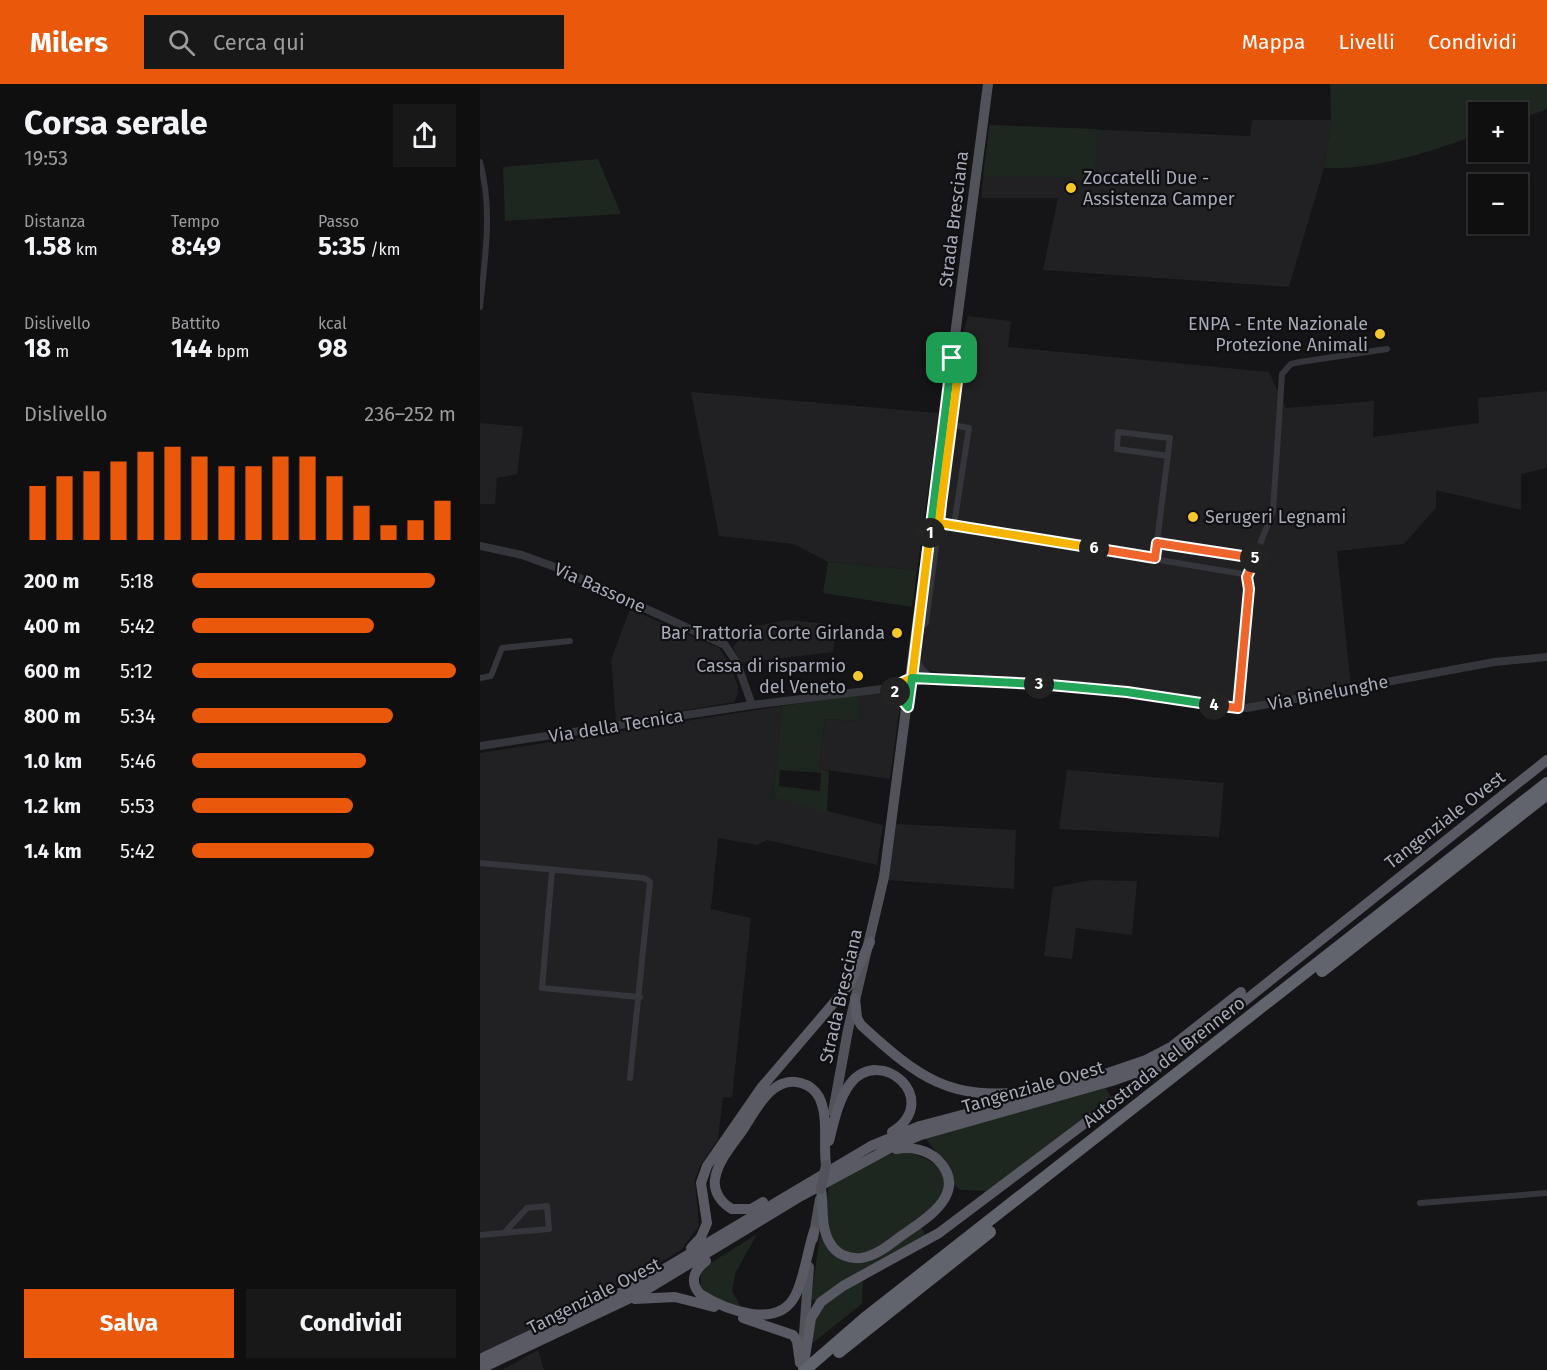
<!DOCTYPE html>
<html lang="it">
<head>
<meta charset="utf-8">
<style>
	body { margin:0; font-family:"Fira Sans",sans-serif; background:#191819; color:#f1f3f6; height:100vh; display:flex; flex-direction:column; font-size:22px; white-space:nowrap }
	* { box-sizing:border-box; margin:0 }
	p { font-size:20px; color:#9c9c9f }
	.icon { flex:none; width:33px; height:33px; fill:none; stroke:currentColor; stroke-width:2; stroke-linecap:round; stroke-linejoin:round }
	.map { position:relative; flex:1; overflow:hidden }
	.sheet { display:flex; flex-direction:column; background:#100f10; width:480px }
	.sheet>* { flex:none }
	.tools { position:absolute; left:988px; top:18px; display:grid; gap:12px }
	.tools a { display:grid; place-items:center; width:60px; height:60px; border-radius:0px; background:#100f10; box-shadow:0 2px 4px #0004,0 0 0 2px #302f30; font-size:30px }
	.pin { position:absolute; display:grid; place-items:center; width:51px; height:51px; color:#fff; margin:-26px; border-radius:12px; box-shadow:0 3px 9px #0006 }
	.km { position:absolute; width:30px; height:30px; margin:-15px; border-radius:50%; background:#222; color:#fff; font-size:16px; line-height:30px; text-align:center }
	.round { display:grid; place-items:center; flex:none; width:63px; height:63px; border-radius:0px; background:#191819 }
	.head { display:flex; align-items:center; justify-content:space-between; height:102px; padding:0 24px }
	h1 { font-size:33px; font-weight:700; line-height:45px }
	.stats { display:grid; grid-template-columns:repeat(3,1fr); gap:9px; height:102px; padding:6px 24px }
	.stats div { display:grid; align-content:center }
	.stats b { font-size:26px; font-weight:700 }
	.stats small { font-size:16px; font-weight:400 }
	.stats p { font-size:16px }
	.chart { height:168px; padding:12px 24px }
	.chart p { display:flex; justify-content:space-between }
	.chart svg { width:100%; height:108px; margin-top:6px; stroke:#ea580c; stroke-width:6 }
	.action { display:flex; gap:12px; margin-top:auto; padding:12px 24px }
	.action a { flex:1; height:69px; border-radius:0px; background:#ea580c; color:#fff; font-size:24px; font-weight:700; line-height:69px; text-align:center }
	.action a+a { background:#191819; color:#f1f3f6 }
	ul { padding:0 24px; list-style:none; font-size:20px }
	li { display:grid; grid-template-columns:96px 72px 1fr; align-items:center; height:45px }
	li i { height:15px; border-radius:8px; background:#ea580c }
	header { display:flex; align-items:center; gap:36px; box-sizing:border-box; height:84px; padding:0 30px; background:#ea580c; color:#fff }
	header strong { font-size:28px }
	nav { display:flex; gap:33px; margin-inline-start:auto; font-size:21px }
	.search { width:420px; height:54px; background:#191819; display:flex; align-items:center; gap:15px; box-sizing:border-box; padding:0 21px; border-radius:0px; color:#9c9c9f; font-size:22px }
	main { display:flex; flex:1; min-height:0 }
	.map>svg:first-child { display:block }
	.built { fill:#212023 }
	.green { fill:#1e2620; fill-rule:evenodd }
	.lines { fill:none; stroke-linecap:round; stroke-linejoin:round }
	.minor { stroke:#35363b; stroke-width:6 }
	.tertiary { stroke:#35363b; stroke-width:8 }
	.primary { stroke:#51525a; stroke-width:10 }
	.trunk { stroke:#595a64; stroke-width:10 }
	.motorway { stroke:#61636d; stroke-width:12 }
	.primary-bridge { stroke:#51525a; stroke-width:10 }
	.split-1-casing { stroke:#fff; stroke-width:12 }
	.split-2-casing { stroke:#fff; stroke-width:12 }
	.split-3-casing { stroke:#fff; stroke-width:12 }
	.split-4-casing { stroke:#fff; stroke-width:12 }
	.split-5-casing { stroke:#fff; stroke-width:12 }
	.split-6-casing { stroke:#fff; stroke-width:12 }
	.split-7-casing { stroke:#fff; stroke-width:12 }
	.split-8-casing { stroke:#fff; stroke-width:12 }
	.split-1 { stroke:#22a559; stroke-width:8 }
	.split-2 { stroke:#f5b400; stroke-width:8 }
	.split-3 { stroke:#22a559; stroke-width:8 }
	.split-4 { stroke:#22a559; stroke-width:8 }
	.split-5 { stroke:#f0652b; stroke-width:8 }
	.split-6 { stroke:#f0652b; stroke-width:8 }
	.split-7 { stroke:#f5b400; stroke-width:8 }
	.split-8 { stroke:#f5b400; stroke-width:8 }
	.poi-dot { fill:#f6c72d; stroke:#100f11; stroke-width:2 }
	.labels { text-anchor:middle; dominant-baseline:central; stroke-width:4.5; stroke-linejoin:round; paint-order:stroke }
	.poi-label { font-size:18px; fill:#a6a9b7; stroke:#100f11; text-anchor:end }
	.street-label { font-size:18px; fill:#a6a9b7; stroke:#100f11 }
</style>
</head>
<body>
<header>
<strong>Milers</strong>
<div class="search"><svg class="icon" aria-label="search" viewBox="0 0 24 24"><circle cx="10" cy="10" r="6"/><path d="M15 15l6 6"/></svg>Cerca qui</div>
<nav><a>Mappa</a><a>Livelli</a><a>Condividi</a></nav>
</header>
<main>
<section class="sheet">
<div class="head"><div><h1>Corsa serale</h1><p>19:53</p></div><a class="round"><svg class="icon" aria-label="share" viewBox="0 0 24 24"><path d="M12 15V3M7 8l5-5 5 5M5 13v7h14v-7"/></svg></a></div>
<div class="stats">
<div><p>Distanza</p><b>1.58<small> km</small></b></div>
<div><p>Tempo</p><b>8:49</b></div>
<div><p>Passo</p><b>5:35<small> /km</small></b></div>
</div>
<div class="stats">
<div><p>Dislivello</p><b>18<small> m</small></b></div>
<div><p>Battito</p><b>144<small> bpm</small></b></div>
<div><p>kcal</p><b>98</b></div>
</div>
<div class="chart"><p><span>Dislivello</span>236–252 m</p>
<svg viewBox="0 0 160 44" preserveAspectRatio="none"><path d="M5 44V22M15 44V18M25 44V16M35 44V12M45 44V8M55 44V6M65 44V10M75 44V14M85 44V14M95 44V10M105 44V10M115 44V18M125 44V30M135 44V38M145 44V36M155 44V28"/></svg>
</div>
<ul>
<li><b>200 m</b>5:18<i style="width:92%"></i></li>
<li><b>400 m</b>5:42<i style="width:69%"></i></li>
<li><b>600 m</b>5:12<i style="width:100%"></i></li>
<li><b>800 m</b>5:34<i style="width:76%"></i></li>
<li><b>1.0 km</b>5:46<i style="width:66%"></i></li>
<li><b>1.2 km</b>5:53<i style="width:61%"></i></li>
<li><b>1.4 km</b>5:42<i style="width:69%"></i></li>
</ul>
<div class="action"><a>Salva</a><a>Condividi</a></div>
</section>
<div class="map">
<svg width="1067" height="1286" viewBox="0 0 1067 1286">
	<rect width="100%" height="100%" fill="#151416"/>
	<path class="built" d="M 772,36 L 851,36 L 844,84 L 809,203 L 563,186 L 578,114 L 501,114 L 509,41 L 770,52 Z
		M 488,232 L 531,237 L 528,263 L 789,288 L 806,324 L 894,317 L 893,353 L 999,339 L 998,314 L 1067,307 L 1067,384 L 1041,390 L 1041,426 L 956,406 L 956,424 L 924,460 L 857,467 L 871,603 L 783,619 L 748,622 L 583,598 L 489,593 L 446,586 L 439,573 L 444,525 L 477,273 Z
		M 211,308 L 459,329 L 437,486 L 348,478 L 314,460 L 239,452 Z
		M 0,339 L 43,343 L 37,390 L 17,394 L 15,420 L 0,420 Z
		M 150,525 L 239,564 L 250,581 L 258,602 L 258,610 L 254,618 L 136,638 L 131,576 Z
		M 308,536 L 349,540 L 356,549 L 353,568 L 261,579 L 253,563 L 270,543 Z
		M 402,608 L 420,621 L 410,695 L 339,685 L 345,635 L 379,637 L 380,611 Z
		M 302,622 L 293,713 L 403,741 L 397,781 L 287,756 L 277,761 L 238,754 L 231,825 L 271,834 L 252,1014 L 243,1013 L 238,1055 L 220,1082 L 215,1096 L 219,1142 L 201,1166 L 180,1179 L 0,1272 L 0,669 Z
		M 587,686 L 744,699 L 739,753 L 579,745 Z
		M 416,740 L 536,746 L 534,805 L 407,796 Z
		M 612,796 L 657,797 L 652,851 L 596,844 L 592,875 L 564,872 L 573,803 Z
		M 58,1266 L 64,1286 L 23,1286 L 24,1285 Z"/>
	<path class="green" d="M 850,0 L 1067,0 L 1067,25 L 1038,36 L 1038,28 L 999,28 L 999,50 C 951,68 895,86 844,84 L 851,36 Z
		M 510,41 L 617,45 L 615,85 L 609,93 L 506,93 L 503,91 Z
		M 118,75 L 141,130 L 25,137 L 23,83 Z
		M 348,478 L 437,486 L 432,523 L 343,509 Z
		M 380,611 L 379,637 L 345,635 L 339,685 L 349,687 L 347,729 L 293,713 L 302,622 ZM 300,686 L 341,689 L 340,707 L 299,702 Z
		M 626,1004 L 631,1014 L 507,1107 L 481,1106 L 473,1101 L 470,1086 L 445,1054 Z
		M 421,1068 C 454,1071 480,1093 454,1125 C 449,1132 403,1164 394,1167 C 387,1170 378,1170 371,1172 L 350,1156 L 345,1130 L 349,1099 L 411,1070 Z
		M 441,1143 L 447,1153 L 336,1218 L 331,1215 L 340,1152 L 348,1164 L 368,1177 Z
		M 277,1150 L 255,1190 L 252,1207 L 261,1223 L 228,1211 L 220,1205 L 221,1185 Z
		M 383,1195 L 382,1220 L 330,1261 C 334,1218 350,1216 383,1195 Z"/>
	<g class="lines">
		<path class="minor" d="M 0,78 C 13,126 5,173 0,223
			M 472,341 L 489,344 L 474,441
			M 452,438 L 763,490 L 769,505 L 758,624
			M 677,459 L 775,474
			M 675,474 L 690,354 L 638,348 L 637,365 L 688,372
			M 767,493 L 793,427 L 802,290 L 811,280 L 820,278 L 907,265
			M 438,545 L 446,539 L 480,275 L 472,274
			M 0,594 L 11,592 L 22,564 L 90,557
			M 0,779 L 164,794 L 170,798 L 150,994
			M 72,786 L 62,904 L 160,913
			M 940,1119 L 1067,1109
			M 0,1151 L 69,1145 L 67,1122 L 47,1124 L 25,1148"/>
		<path class="tertiary" d="M 0,462 L 42,471 L 75,483 L 245,561 L 257,579 L 272,621
			M 434,570 L 440,584 L 451,595
			M 410,604 L 427,623
			M 0,662 L 272,621 L 410,604 L 432,594 L 586,602 L 767,624 L 1014,578 L 1067,573"/>
		<path class="primary" d="M 353,1028 L 368,946 L 404,793 L 508,0
			M 333,1155 L 340,1115
			M 323,1263 L 329,1183"/>
		<path class="trunk" d="M 375,914 L 377,934 L 381,941 C 439,994 470,1018 551,1007
			M 349,1057 C 354,1038 358,1016 370,1000 C 401,960 463,1016 412,1048
			M 341,1105 C 344,1123 340,1143 350,1159 C 356,1170 368,1175 381,1174 C 396,1172 409,1161 421,1152 C 445,1136 490,1109 458,1076 C 448,1066 430,1062 416,1065
			M 283,1118 L 271,1125 L 252,1125 C 241,1119 233,1107 235,1095 C 238,1077 252,1061 262,1047 C 275,1028 292,990 321,999 C 329,1001 335,1006 339,1013 C 349,1033 343,1059 346,1081
			M 211,1164 L 221,1153 L 227,1139 L 221,1099 L 227,1082 L 281,1004 L 370,900 L 390,858
			M 226,1177 C 214,1186 209,1198 220,1210 C 246,1226 299,1247 316,1210 C 324,1194 328,1165 334,1147
			M 155,1215 L 195,1213 L 234,1223
			M 263,1234 L 313,1251 L 317,1257 L 320,1279
			M 0,1275 L 159,1200 L 391,1062 L 440,1042 L 581,1005 L 666,976 L 691,963 L 761,908
			M 0,1285 L 161,1209 L 321,1112 L 410,1064 L 441,1051 L 632,997 L 669,984 L 708,962 L 1067,676
			M 323,1286 L 331,1234 L 341,1218 L 363,1202 L 459,1149 L 677,985"/>
		<path class="motorway" d="M 842,887 L 1067,710
			M 359,1268 L 510,1148
			M 325,1286 L 385,1234 L 1067,699"/>
		<path class="primary-bridge" d="M 341,1105 L 346,1081"/>
	</g>
	<g class="lines">
		<g class="split-1-casing">
			<path id="split-1" d="M 450,449 L 472,274"/>
		</g>
		<g class="split-2-casing">
			<path id="split-2" d="M 415,608 L 410,604 L 432,594 L 450,449"/>
		</g>
		<g class="split-3-casing">
			<path id="split-3" d="M 415,608 L 428,623 L 432,594 L 559,600"/>
		</g>
		<g class="split-4-casing">
			<path id="split-4" d="M 559,600 L 647,608 L 734,621"/>
		</g>
		<g class="split-5-casing">
			<path id="split-5" d="M 734,621 L 758,624 L 769,505 L 767,493 L 775,474"/>
		</g>
		<g class="split-6-casing">
			<path id="split-6" d="M 614,464 L 675,474 L 677,459 L 775,474"/>
		</g>
		<g class="split-7-casing">
			<path id="split-7" d="M 461,420 L 459,439 L 614,464"/>
		</g>
		<g class="split-8-casing">
			<path id="split-8" d="M 461,420 L 480,275 L 472,274"/>
		</g>
		<use href="#split-1" class="split-1"/>
		<use href="#split-2" class="split-2"/>
		<use href="#split-3" class="split-3"/>
		<use href="#split-4" class="split-4"/>
		<use href="#split-5" class="split-5"/>
		<use href="#split-6" class="split-6"/>
		<use href="#split-7" class="split-7"/>
		<use href="#split-8" class="split-8"/>
	</g>
	<g class="poi-dot">
		<circle cx="591" cy="104" r="6"/>
		<circle cx="900" cy="250" r="6"/>
		<circle cx="713" cy="433" r="6"/>
		<circle cx="417" cy="549" r="6"/>
		<circle cx="378" cy="592" r="6"/>
	</g>
	<g class="labels">
		<g class="poi-label">
			<text x="603" y="94" text-anchor="start">Zoccatelli Due -<tspan x="603" dy="21">Assistenza Camper</tspan></text>
			<text x="888" y="240">ENPA - Ente Nazionale<tspan x="888" dy="21">Protezione Animali</tspan></text>
			<text x="725" y="433" text-anchor="start">Serugeri Legnami</text>
			<text x="405" y="549">Bar Trattoria Corte Girlanda</text>
			<text x="366" y="582">Cassa di risparmio<tspan x="366" dy="21">del Veneto</tspan></text>
		</g>
		<g class="street-label">
			<text transform="translate(474 135) rotate(-83)">Strada Bresciana</text>
			<text transform="translate(120 504) rotate(24)">Via Bassone</text>
			<text transform="translate(848 609) rotate(-11)">Via Binelunghe</text>
			<text transform="translate(136 642) rotate(-9)">Via della Tecnica</text>
			<text transform="translate(965 736) rotate(-38)">Tangenziale Ovest</text>
			<text transform="translate(361 912) rotate(-77)">Strada Bresciana</text>
			<text transform="translate(684 978) rotate(-38)">Autostrada del Brennero</text>
			<text transform="translate(553 1003) rotate(-16)">Tangenziale Ovest</text>
			<text transform="translate(114 1212) rotate(-27)">Tangenziale Ovest</text>
		</g>
	</g>
</svg>
<div class="tools">
<a>+</a>
<a>−</a>
</div>
<div class="pin" style="left:472px;top:274px;background:#1e9e55"><svg class="icon" aria-label="arrive" viewBox="0 0 24 24"><path d="M6 21V4h12l-3 4 3 4H6"/></svg></div>
<b class="km" style="left:450px;top:449px">1</b>
<b class="km" style="left:415px;top:608px">2</b>
<b class="km" style="left:559px;top:600px">3</b>
<b class="km" style="left:734px;top:621px">4</b>
<b class="km" style="left:775px;top:474px">5</b>
<b class="km" style="left:614px;top:464px">6</b>
</div>
</main>
</body>
</html>
